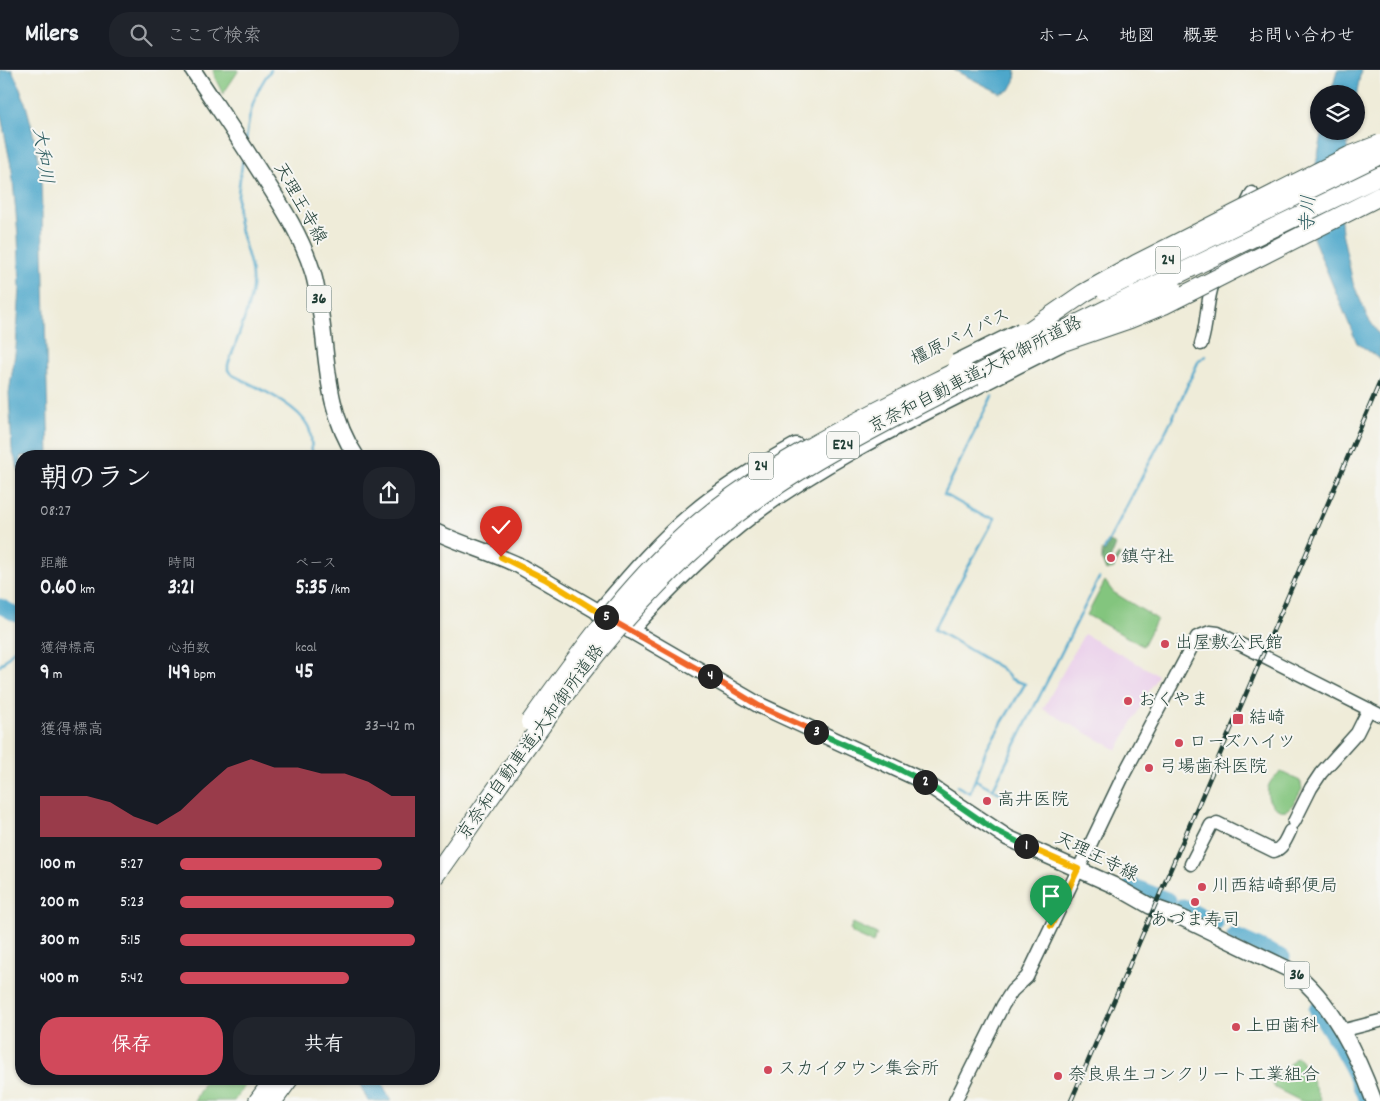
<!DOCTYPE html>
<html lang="ja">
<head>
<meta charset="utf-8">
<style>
	body { margin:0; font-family:Dekko,"Klee One",sans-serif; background:#20242c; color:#f1f3f6; height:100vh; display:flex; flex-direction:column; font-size:19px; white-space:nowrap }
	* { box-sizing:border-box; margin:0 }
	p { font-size:16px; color:#9ea1a6 }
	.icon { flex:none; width:28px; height:28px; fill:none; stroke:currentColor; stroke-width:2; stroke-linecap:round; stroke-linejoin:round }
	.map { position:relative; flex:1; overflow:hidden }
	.side { position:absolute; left:15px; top:380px; width:425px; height:635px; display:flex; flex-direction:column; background:#171b24; border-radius:20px; box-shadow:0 1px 4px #0004 }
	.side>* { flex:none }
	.tools { position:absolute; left:1310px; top:15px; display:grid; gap:10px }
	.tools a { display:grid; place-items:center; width:55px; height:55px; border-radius:50%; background:#171b24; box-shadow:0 1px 4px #0004; font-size:25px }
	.pin { position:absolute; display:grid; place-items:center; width:42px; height:42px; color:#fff; margin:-51px -21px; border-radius:50% 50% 50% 0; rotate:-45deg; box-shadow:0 0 5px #0007 }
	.pin .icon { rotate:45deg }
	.km { position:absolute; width:25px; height:25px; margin:-12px; border-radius:50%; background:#222; color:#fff; font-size:14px; line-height:25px; text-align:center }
	.round { display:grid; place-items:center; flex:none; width:52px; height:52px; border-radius:20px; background:#20242c }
	.summary { display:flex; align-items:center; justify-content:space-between; height:85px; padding:0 25px }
	h1 { font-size:28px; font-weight:700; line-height:38px }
	.figures { display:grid; grid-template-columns:repeat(3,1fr); gap:8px; height:85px; padding:5px 25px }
	.figures div { display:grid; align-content:center }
	.figures b { font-size:21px; font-weight:700 }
	.figures small { font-size:14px; font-weight:400 }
	.figures p { font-size:14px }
	.chart { height:140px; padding:10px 25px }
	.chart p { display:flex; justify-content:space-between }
	.chart svg { width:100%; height:90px; margin-top:5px; fill:#d1495b; opacity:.7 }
	.button { display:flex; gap:10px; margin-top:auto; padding:10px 25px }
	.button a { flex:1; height:58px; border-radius:20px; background:#d1495b; color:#fff; font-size:20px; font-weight:700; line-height:58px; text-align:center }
	.button a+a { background:#20242c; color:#f1f3f6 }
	ul { padding:0 25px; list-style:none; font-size:16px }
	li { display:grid; grid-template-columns:80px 60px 1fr; align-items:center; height:38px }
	li i { height:12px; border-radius:6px; background:#d1495b }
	header { display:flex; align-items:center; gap:30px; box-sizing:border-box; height:70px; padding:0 25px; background:#171b24; border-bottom:1px solid #363941 }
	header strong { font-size:24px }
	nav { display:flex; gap:28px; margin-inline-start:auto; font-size:18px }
	.search { width:350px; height:45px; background:#20242c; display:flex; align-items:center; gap:12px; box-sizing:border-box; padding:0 18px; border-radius:20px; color:#9ea1a6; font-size:19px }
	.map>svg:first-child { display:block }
	.built { fill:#ebd1eb }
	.green { fill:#83c57e; stroke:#518159 }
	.forest { fill:#6aaa6d; stroke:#447450 }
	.water { fill:#4da7cb; stroke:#367280 }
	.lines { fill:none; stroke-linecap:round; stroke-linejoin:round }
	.stream { stroke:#4da7cb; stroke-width:2.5 }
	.river { stroke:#4da7cb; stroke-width:15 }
	.tertiary-casing { stroke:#3e574d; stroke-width:15 }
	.primary-casing { stroke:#3e574d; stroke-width:18 }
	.trunk-casing { stroke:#3e574d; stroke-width:19 }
	.motorway-casing { stroke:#3e574d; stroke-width:20 }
	.tertiary { stroke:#fff; stroke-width:12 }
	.primary { stroke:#fff; stroke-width:15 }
	.trunk { stroke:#fff; stroke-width:16 }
	.motorway { stroke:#fff; stroke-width:18 }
	.rail-casing { stroke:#1f3d34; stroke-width:4.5 }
	.rail { stroke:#f6f6f2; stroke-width:2.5; stroke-dasharray:8; stroke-linecap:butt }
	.trunk-bridge-casing { stroke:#3e574d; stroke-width:19; stroke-linecap:butt }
	.motorway-bridge-casing { stroke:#3e574d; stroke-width:20; stroke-linecap:butt }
	.trunk-bridge { stroke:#fff; stroke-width:16 }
	.motorway-bridge { stroke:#fff; stroke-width:18 }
	.split-1-casing { stroke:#fff; stroke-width:10 }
	.split-2-casing { stroke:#fff; stroke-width:10 }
	.split-3-casing { stroke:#fff; stroke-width:10 }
	.split-4-casing { stroke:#fff; stroke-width:10 }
	.split-5-casing { stroke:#fff; stroke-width:10 }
	.split-6-casing { stroke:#fff; stroke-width:10 }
	.split-1 { stroke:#f5b400; stroke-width:6 }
	.split-2 { stroke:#22a559; stroke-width:6 }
	.split-3 { stroke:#22a559; stroke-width:6 }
	.split-4 { stroke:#f0652b; stroke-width:6 }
	.split-5 { stroke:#f0652b; stroke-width:6 }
	.split-6 { stroke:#f5b400; stroke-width:6 }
	.poi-dot { fill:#d1495b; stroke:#f6f6f2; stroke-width:2 }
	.labels { text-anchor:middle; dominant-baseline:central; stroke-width:4; stroke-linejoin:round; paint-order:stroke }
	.shield { fill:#f6f6f2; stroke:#60746d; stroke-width:1 }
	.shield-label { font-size:16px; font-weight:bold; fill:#1f3d34 }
	.street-label { font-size:18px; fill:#1f3d34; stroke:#f6f6f2 }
	.poi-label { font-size:18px; fill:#1f3d34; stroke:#f6f6f2; text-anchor:start }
	.water-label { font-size:19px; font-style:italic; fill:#2d5d61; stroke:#f6f6f2 }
</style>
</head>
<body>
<header>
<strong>Milers</strong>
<div class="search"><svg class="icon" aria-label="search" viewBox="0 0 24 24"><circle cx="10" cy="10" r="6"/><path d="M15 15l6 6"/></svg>ここで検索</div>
<nav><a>ホーム</a><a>地図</a><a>概要</a><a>お問い合わせ</a></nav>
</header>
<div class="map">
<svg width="1380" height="1031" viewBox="0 0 1380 1031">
	<rect width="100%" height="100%" fill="#f6f6f2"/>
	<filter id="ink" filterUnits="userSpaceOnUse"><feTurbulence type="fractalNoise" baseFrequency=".02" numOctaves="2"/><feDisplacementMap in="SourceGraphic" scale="10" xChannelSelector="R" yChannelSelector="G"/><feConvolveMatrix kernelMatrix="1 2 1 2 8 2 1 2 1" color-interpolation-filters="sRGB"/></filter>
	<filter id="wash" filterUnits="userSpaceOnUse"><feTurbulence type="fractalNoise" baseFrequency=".0096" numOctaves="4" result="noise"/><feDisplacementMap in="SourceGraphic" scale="20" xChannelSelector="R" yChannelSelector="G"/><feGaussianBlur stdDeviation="1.12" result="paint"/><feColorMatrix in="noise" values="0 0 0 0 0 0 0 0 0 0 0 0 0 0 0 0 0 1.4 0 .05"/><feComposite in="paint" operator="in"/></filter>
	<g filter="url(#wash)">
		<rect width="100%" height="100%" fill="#efecd9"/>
		<path class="built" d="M 1084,564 L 1158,605 L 1117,680 L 1043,639 Z"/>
		<path class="green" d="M 213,0 L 239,0 L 223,24 L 215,8 Z
			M 1105,511 L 1113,522 L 1157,549 L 1143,576 L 1087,545 Z
			M 1281,702 L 1300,711 L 1302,719 C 1299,724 1294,735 1288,739 C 1275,747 1253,719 1281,702 Z
			M 853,853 L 877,864 L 873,873 L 853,864 L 850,859 Z
			M 1296,987 L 1299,988 L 1312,1010 L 1321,1031 L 1301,1031 L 1275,1018 L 1273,1014 L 1283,1000 Z
			M 206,1009 L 250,1009 L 234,1031 L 194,1031 Z"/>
		<path class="forest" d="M 1110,472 L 1116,475 L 1110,490 L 1114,492 L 1118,484 L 1120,485 L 1114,498 L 1106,501 L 1102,491 L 1102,480 L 1105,482 Z"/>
		<path class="water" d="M 0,0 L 12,0 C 29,33 35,71 41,108 L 49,386 L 21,386 L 21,407 L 12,380 L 9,323 L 16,277 L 20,218 L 18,165 L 12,101 L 0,41 Z
			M 954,0 L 1016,0 L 1015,11 L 1010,20 L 1000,23 Z
			M 1337,0 L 1361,0 L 1356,28 L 1356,24 L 1331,24 Z
			M 1323,61 L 1350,61 L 1342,112 L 1340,141 L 1342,162 L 1353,213 L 1368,248 L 1380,266 L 1380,289 L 1357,273 L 1313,168 L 1313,139 L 1316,94 Z
			M 357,1009 L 380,1009 L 391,1031 L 368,1031 Z"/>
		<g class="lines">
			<path class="stream" d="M 246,70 C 249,44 254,21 271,0
				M 243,88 C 240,110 235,132 239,153 C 243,175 254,194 252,218 C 250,239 235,274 228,295 L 228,300 L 231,304 C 253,316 296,333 308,356 C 313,365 310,376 313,386
				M 1104,480 L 1173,347 L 1199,290 L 1206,286
				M 0,596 L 21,572
				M 976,710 L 1007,727
				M 957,716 L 970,723 L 987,678 L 1025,614 L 1011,609 L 1001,598 L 934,559 L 995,448 L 983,446 L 944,424 L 992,326
				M 993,719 L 1099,508"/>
			<path class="river" d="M 0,536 L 21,547
				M 1131,815 L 1169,830
				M 1183,836 L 1216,854
				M 1234,865 L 1283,887
				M 1316,939 C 1335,969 1354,997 1366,1031"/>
		</g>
	</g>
	<g filter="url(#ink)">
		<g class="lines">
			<g class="tertiary-casing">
				<path id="tertiary" d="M 1201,274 C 1207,256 1206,238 1211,220 C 1219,186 1237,154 1252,123
					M 1294,752 L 1311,718 L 1321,703 L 1357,663 L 1369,639
					M 1217,753 L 1274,781 C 1283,778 1286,769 1290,761
					M 1191,794 L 1211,755
					M 1341,961 L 1380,951
					M 955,1031 L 1003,935 L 1012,921 L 1027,907 L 1124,704 L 1197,567 L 1210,562 L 1218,563 L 1380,645"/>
			</g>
			<g class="primary-casing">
				<path id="primary" d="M 193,0 C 216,35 240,70 262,105 C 282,136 302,167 313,203 C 330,263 319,332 356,386
					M 434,461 C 461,474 490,482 518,495 L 759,635 L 921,710 L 1008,768 L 1113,815 L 1150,836 L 1178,846 L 1292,901 C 1331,930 1358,986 1374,1031"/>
			</g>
			<g class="trunk-casing">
				<path id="trunk" d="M 599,543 C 629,508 658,473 694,443 C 725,417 760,396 796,376
					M 630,560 C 668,518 708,478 754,443 C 825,390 907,351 986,311"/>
			</g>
			<g class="motorway-casing">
				<path id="motorway" d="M 258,1031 L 274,1009
					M 273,1031 L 289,1009"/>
			</g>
			<use href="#tertiary" class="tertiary"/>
			<use href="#primary" class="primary"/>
			<use href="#trunk" class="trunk"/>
			<use href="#motorway" class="motorway"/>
			<g class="rail-casing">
				<path id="rail" d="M 1071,1031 L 1380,312"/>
			</g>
			<use href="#rail" class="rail"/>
			<g class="trunk-bridge-casing">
				<path id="trunk-bridge" d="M 1104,221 L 1380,86
					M 1099,253 L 1173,216
					M 956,293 L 1021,261
					M 986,311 L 1075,266"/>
			</g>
			<g class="motorway-bridge-casing">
				<path id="motorway-bridge" d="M 1063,272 L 1130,249 L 1164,235 L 1380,126
					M 1010,274 L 1084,223 L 1136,194 L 1349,86 L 1380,74
					M 530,652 C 578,585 626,518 687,463 C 765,393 871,344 963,298
					M 434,807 C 515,694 596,566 701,473 C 778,405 872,359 963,312 C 1100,240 1241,174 1380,106"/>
			</g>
			<use href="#trunk-bridge" class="trunk-bridge"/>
			<use href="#motorway-bridge" class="motorway-bridge"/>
		</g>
	</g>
	<g class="lines" filter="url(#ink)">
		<g class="split-1-casing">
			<path id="split-1" d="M 1026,776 L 1078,799 L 1051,856"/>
		</g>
		<g class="split-2-casing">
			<path id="split-2" d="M 925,712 L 996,761 L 1026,776"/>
		</g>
		<g class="split-3-casing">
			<path id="split-3" d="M 816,662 L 893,696 L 925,712"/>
		</g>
		<g class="split-4-casing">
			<path id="split-4" d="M 710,606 L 759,636 L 816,662"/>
		</g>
		<g class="split-5-casing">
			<path id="split-5" d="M 606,547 L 710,606"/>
		</g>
		<g class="split-6-casing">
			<path id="split-6" d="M 501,487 L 545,509 L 606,547"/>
		</g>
		<use href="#split-1" class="split-1"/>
		<use href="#split-2" class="split-2"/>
		<use href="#split-3" class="split-3"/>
		<use href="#split-4" class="split-4"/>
		<use href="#split-5" class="split-5"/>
		<use href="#split-6" class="split-6"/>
	</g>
	<g class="poi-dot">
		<circle cx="1111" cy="488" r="5"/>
		<circle cx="1165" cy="574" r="5"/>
		<circle cx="1128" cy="631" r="5"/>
		<rect x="1232" y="643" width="12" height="12" rx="2.5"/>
		<circle cx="1179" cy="673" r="5"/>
		<circle cx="1149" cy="698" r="5"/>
		<circle cx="987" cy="731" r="5"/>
		<circle cx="1202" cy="817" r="5"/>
		<circle cx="1195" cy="832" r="5"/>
		<circle cx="1236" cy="957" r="5"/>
		<circle cx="768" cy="1000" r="5"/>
		<circle cx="1058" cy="1006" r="5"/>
	</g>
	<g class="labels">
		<g class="shield">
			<rect x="1155.5" y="176.5" width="25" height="27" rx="4"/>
			<rect x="306.5" y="215.5" width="25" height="27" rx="4"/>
			<rect x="827" y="361.5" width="32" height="27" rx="4"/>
			<rect x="748.5" y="382.5" width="25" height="27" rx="4"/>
			<rect x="1284.5" y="891.5" width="25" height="27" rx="4"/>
		</g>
		<g class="shield-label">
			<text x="1168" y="190">24</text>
			<text x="319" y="229">36</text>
			<text x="843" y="375">E24</text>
			<text x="761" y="396">24</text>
			<text x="1297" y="905">36</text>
		</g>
		<g class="street-label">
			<text transform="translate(299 134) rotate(61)">天理王寺線</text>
			<text transform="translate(961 268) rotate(-26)">橿原バイパス</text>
			<text transform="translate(976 306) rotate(-27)">京奈和自動車道;大和御所道路</text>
			<text transform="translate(532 673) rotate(-54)">京奈和自動車道;大和御所道路</text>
			<text transform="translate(1096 788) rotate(26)">天理王寺線</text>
		</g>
		<g class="poi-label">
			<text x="1121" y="488">鎮守社</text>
			<text x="1175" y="574">出屋敷公民館</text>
			<text x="1138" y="631">おくやま</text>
			<text x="1249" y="649">結崎</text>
			<text x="1189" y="673">ローズハイツ</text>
			<text x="1159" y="698">弓場歯科医院</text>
			<text x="997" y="731">高井医院</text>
			<text x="1212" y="817">川西結崎郵便局</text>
			<text x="1195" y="851" text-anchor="middle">あづま寿司</text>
			<text x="1246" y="957">上田歯科</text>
			<text x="778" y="1000">スカイタウン集会所</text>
			<text x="1068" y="1006">奈良県生コンクリート工業組合</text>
		</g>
		<g class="water-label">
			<text transform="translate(41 86) rotate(82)">大和川</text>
			<text transform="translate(1310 144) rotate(-87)">寺川</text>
		</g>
	</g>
</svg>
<div class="tools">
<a><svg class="icon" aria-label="layers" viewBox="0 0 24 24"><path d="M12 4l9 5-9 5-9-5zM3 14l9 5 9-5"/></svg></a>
</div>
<div class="pin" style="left:1051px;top:856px;background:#1e9e55"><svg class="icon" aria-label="arrive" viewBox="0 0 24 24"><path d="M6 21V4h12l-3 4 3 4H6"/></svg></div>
<div class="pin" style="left:501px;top:487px;background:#d93025"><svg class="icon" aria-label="check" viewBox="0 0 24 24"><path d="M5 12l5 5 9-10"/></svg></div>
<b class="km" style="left:1026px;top:776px">1</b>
<b class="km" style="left:925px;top:712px">2</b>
<b class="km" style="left:816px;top:662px">3</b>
<b class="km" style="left:710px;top:606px">4</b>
<b class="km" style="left:606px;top:547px">5</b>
<section class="side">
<div class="summary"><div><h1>朝のラン</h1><p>08:27</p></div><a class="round"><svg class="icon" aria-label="share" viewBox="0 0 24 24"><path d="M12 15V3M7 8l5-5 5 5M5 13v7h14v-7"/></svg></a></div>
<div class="figures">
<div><p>距離</p><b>0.60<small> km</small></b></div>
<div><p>時間</p><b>3:21</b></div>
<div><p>ペース</p><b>5:35<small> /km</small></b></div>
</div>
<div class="figures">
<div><p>獲得標高</p><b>9<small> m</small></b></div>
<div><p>心拍数</p><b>149<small> bpm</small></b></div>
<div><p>kcal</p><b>45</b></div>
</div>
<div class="chart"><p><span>獲得標高</span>33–42 m</p>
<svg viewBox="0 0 160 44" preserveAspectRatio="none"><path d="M0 44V24L10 24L20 24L30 27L40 34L50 38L60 31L70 20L80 10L90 6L100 10L110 10L120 13L130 13L140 17L150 24L160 24V44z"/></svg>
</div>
<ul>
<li><b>100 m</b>5:27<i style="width:86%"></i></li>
<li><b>200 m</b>5:23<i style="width:91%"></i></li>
<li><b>300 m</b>5:15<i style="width:100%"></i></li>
<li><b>400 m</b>5:42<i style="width:72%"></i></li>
</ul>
<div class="button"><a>保存</a><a>共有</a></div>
</section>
</div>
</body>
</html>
